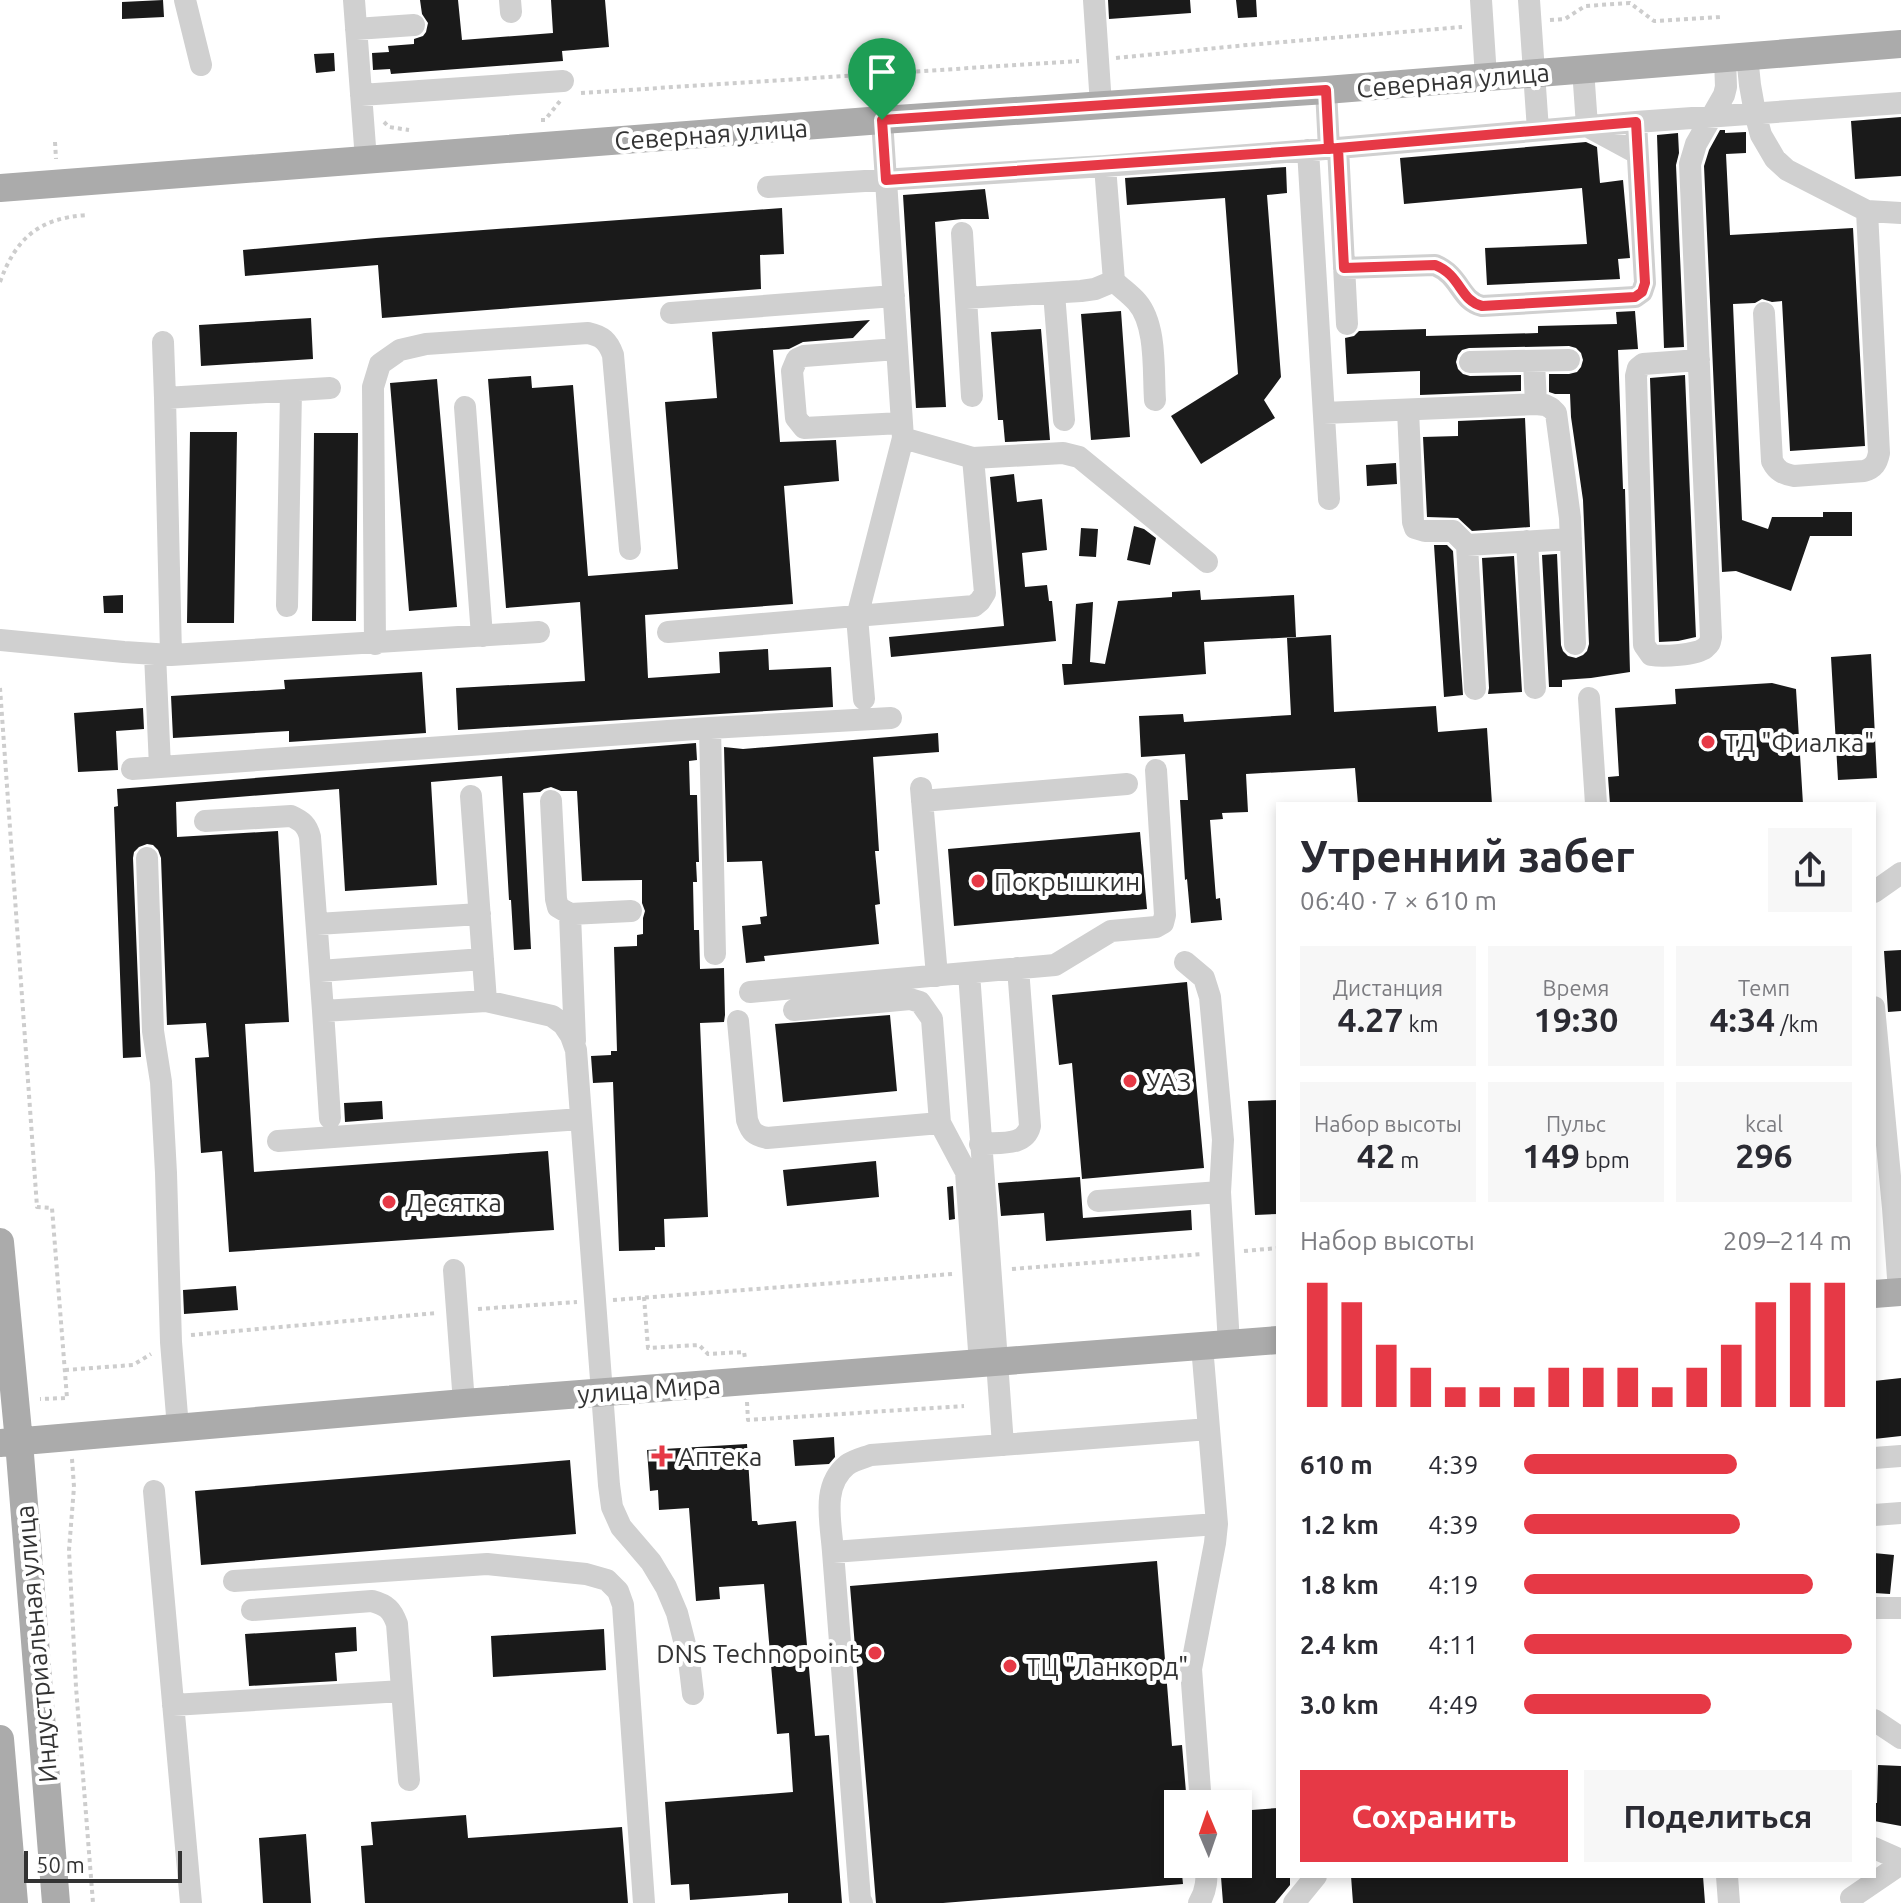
<!DOCTYPE html>
<html lang="ru">
<head>
<meta charset="utf-8">
<style>
	body { margin:0; font-family:Ubuntu,sans-serif; background:#f7f7f7; color:#2b2b33; height:100vh; display:flex; flex-direction:column; font-size:30px; white-space:nowrap }
	* { box-sizing:border-box; margin:0 }
	p { font-size:26px; color:#7c7c81 }
	.icon { flex:none; width:44px; height:44px; fill:none; stroke:currentColor; stroke-width:2; stroke-linecap:round; stroke-linejoin:round }
	.map { position:relative; flex:1; overflow:hidden }
	.side { position:absolute; left:1276px; top:802px; width:600px; height:1076px; display:flex; flex-direction:column; background:#fff; border-radius:0px; box-shadow:0 4px 12px #0003 }
	.side>* { flex:none }
	.needle { width:52px; rotate:358deg }
	.fabs { position:absolute; left:1164px; top:1790px; display:grid; gap:16px }
	.fabs a { display:grid; place-items:center; width:88px; height:88px; border-radius:0px; background:#fff; box-shadow:0 4px 12px #0003; font-size:40px }
	.scale { position:absolute; left:24px; bottom:20px; width:158px; box-sizing:border-box; padding-left:8px; border:4px solid #333; border-top:0; font-size:22px; line-height:28px; white-space:nowrap; color:#333; -webkit-text-stroke:6px #fff; paint-order:stroke }
	.pin { position:absolute; display:grid; place-items:center; width:68px; height:68px; color:#fff; margin:-82px -34px; border-radius:50% 50% 50% 0; rotate:-45deg; box-shadow:0 0 8px #0007 }
	.pin .icon { rotate:45deg }
	.round { display:grid; place-items:center; flex:none; width:84px; height:84px; border-radius:0px; background:#f7f7f7 }
	.head { display:flex; align-items:center; justify-content:space-between; height:136px; padding:0 24px }
	h1 { font-size:44px; font-weight:700; line-height:60px }
	.metrics { display:grid; grid-template-columns:repeat(3,1fr); gap:12px; height:136px; padding:8px 24px }
	.metrics div { display:grid; align-content:center; border-radius:0px; background:#f7f7f7; text-align:center }
	.metrics b { font-size:34px; font-weight:700 }
	.metrics small { font-size:22px; font-weight:400 }
	.metrics p { font-size:22px }
	.chart { height:224px; padding:16px 24px }
	.chart p { display:flex; justify-content:space-between }
	.chart svg { width:100%; height:144px; margin-top:8px; stroke:#e63946; stroke-width:6 }
	.action { display:flex; gap:16px; margin-top:auto; padding:16px 24px }
	.action a { flex:1; height:92px; border-radius:0px; background:#e63946; color:#fff; font-size:32px; font-weight:700; line-height:92px; text-align:center }
	.action a+a { background:#f7f7f7; color:#2b2b33 }
	ul { padding:0 24px; list-style:none; font-size:26px }
	li { display:grid; grid-template-columns:128px 96px 1fr; align-items:center; height:60px }
	li i { height:20px; border-radius:10px; background:#e63946 }
	.map>svg:first-child { display:block }
	.building { fill:#1a1a1a }
	.lines { fill:none; stroke-linecap:round; stroke-linejoin:round }
	.path { stroke:#cdcdcd; stroke-width:4; stroke-dasharray:4 4; stroke-linecap:butt }
	.minor { stroke:#d0d0d0; stroke-width:22 }
	.major { stroke:#ababab; stroke-width:28 }
	.route-casing { stroke:#fff; stroke-width:16 }
	.route { stroke:#e63946; stroke-width:10 }
	.poi-dot { fill:#e63946; stroke:#fff; stroke-width:3 }
	.labels { text-anchor:middle; dominant-baseline:central; stroke-width:8; stroke-linejoin:round; paint-order:stroke }
	.street-label { font-size:26px; fill:#333; stroke:#fff }
	.poi-label { font-size:26px; fill:#333; stroke:#fff; text-anchor:start }
</style>
</head>
<body>
<div class="map">
<svg width="1901" height="1903" viewBox="0 0 1901 1903">
	<rect width="100%" height="100%" fill="#fff"/>
	<path class="building" d="M 163,0 L 164,17 L 122,19 L 122,2 Z
		M 420,0 L 458,0 L 462,40 L 553,33 L 551,0 L 605,0 L 609,47 L 562,51 L 563,61 L 391,74 L 390,69 L 373,70 L 372,53 L 389,52 L 388,46 L 414,44 L 414,39 L 423,36 L 426,32 L 428,23 L 422,14 Z
		M 1108,0 L 1190,0 L 1191,13 L 1109,19 Z
		M 1236,0 L 1256,0 L 1257,17 L 1238,18 Z
		M 334,53 L 335,71 L 316,73 L 314,54 Z
		M 1901,117 L 1901,176 L 1855,179 L 1851,121 Z
		M 1720,130 L 1725,130 L 1725,133 L 1746,132 L 1746,153 L 1726,154 L 1730,235 L 1853,228 L 1865,446 L 1790,451 L 1782,301 L 1772,302 L 1762,299 L 1755,303 L 1733,304 L 1742,520 L 1768,529 L 1772,517 L 1823,517 L 1823,512 L 1852,512 L 1852,536 L 1810,536 L 1791,591 L 1736,571 L 1722,572 L 1704,166 L 1709,150 Z
		M 1678,133 L 1679,153 L 1676,165 L 1684,347 L 1664,348 L 1657,135 Z
		M 1586,142 L 1597,147 L 1600,183 L 1623,180 L 1630,258 L 1618,259 L 1620,279 L 1487,285 L 1485,248 L 1587,244 L 1582,188 L 1404,204 L 1400,158 Z
		M 1286,167 L 1287,193 L 1267,195 L 1281,377 L 1264,400 L 1275,418 L 1201,464 L 1171,416 L 1238,374 L 1225,198 L 1127,205 L 1125,178 Z
		M 985,189 L 989,219 L 962,219 L 935,222 L 946,407 L 916,408 L 903,195 Z
		M 782,208 L 784,254 L 760,255 L 761,289 L 382,318 L 378,265 L 245,276 L 243,250 L 376,238 Z
		M 1121,311 L 1130,437 L 1091,440 L 1081,314 Z
		M 1635,311 L 1638,349 L 1618,350 L 1623,489 L 1625,489 L 1630,672 L 1591,678 L 1562,680 L 1562,687 L 1549,687 L 1542,555 L 1557,554 L 1561,645 L 1563,651 L 1568,656 L 1576,658 L 1583,655 L 1587,651 L 1589,644 L 1583,500 L 1571,417 L 1570,394 L 1555,394 L 1549,392 L 1549,374 L 1569,374 L 1577,372 L 1581,367 L 1583,360 L 1581,353 L 1576,348 L 1569,346 L 1469,348 L 1462,350 L 1458,355 L 1456,362 L 1458,369 L 1463,374 L 1470,376 L 1521,375 L 1521,391 L 1420,395 L 1420,371 L 1347,374 L 1345,338 L 1354,336 L 1359,331 L 1426,329 L 1426,336 L 1538,333 L 1538,326 L 1617,324 L 1616,312 Z
		M 311,318 L 313,359 L 201,366 L 199,325 Z
		M 870,320 L 853,338 L 803,342 L 789,349 L 773,350 L 780,442 L 836,440 L 839,481 L 784,486 L 793,604 L 645,615 L 648,678 L 720,673 L 719,652 L 768,649 L 769,670 L 831,667 L 833,707 L 458,730 L 456,688 L 585,681 L 580,602 L 506,608 L 488,379 L 531,376 L 532,388 L 573,385 L 588,576 L 678,569 L 665,402 L 717,398 L 712,332 Z
		M 1041,329 L 1050,440 L 1005,442 L 1003,420 L 998,420 L 991,332 Z
		M 1685,375 L 1696,637 L 1678,641 L 1659,642 L 1650,378 Z
		M 437,379 L 457,607 L 409,611 L 390,383 Z
		M 1525,418 L 1530,527 L 1472,531 L 1458,518 L 1427,517 L 1423,437 L 1458,436 L 1458,421 Z
		M 190,432 L 237,432 L 234,623 L 187,623 Z
		M 314,433 L 358,433 L 356,621 L 312,621 Z
		M 1396,463 L 1397,484 L 1367,486 L 1366,465 Z
		M 1014,474 L 1017,502 L 1042,499 L 1047,550 L 1022,553 L 1025,587 L 1047,585 L 1049,601 L 1052,601 L 1056,641 L 891,657 L 889,637 L 1004,626 L 990,477 Z
		M 1134,526 L 1144,529 L 1156,538 L 1150,565 L 1127,560 Z
		M 1081,528 L 1098,529 L 1096,557 L 1079,556 Z
		M 1434,545 L 1447,545 L 1453,551 L 1463,695 L 1444,697 Z
		M 1514,556 L 1522,692 L 1488,694 L 1489,688 L 1482,558 Z
		M 1200,590 L 1201,600 L 1294,595 L 1296,637 L 1204,642 L 1206,674 L 1064,685 L 1062,664 L 1072,664 L 1076,604 L 1093,602 L 1090,662 L 1105,664 L 1118,601 L 1172,597 L 1172,592 Z
		M 123,595 L 123,613 L 104,613 L 103,596 Z
		M 1331,635 L 1334,712 L 1436,706 L 1438,732 L 1487,728 L 1492,804 L 1358,804 L 1355,768 L 1246,774 L 1248,812 L 1222,813 L 1223,819 L 1210,820 L 1216,899 L 1220,898 L 1222,920 L 1191,923 L 1187,879 L 1185,880 L 1180,800 L 1188,800 L 1185,754 L 1141,757 L 1139,716 L 1183,714 L 1184,722 L 1291,715 L 1287,638 Z
		M 1871,654 L 1877,778 L 1838,780 L 1831,657 Z
		M 422,672 L 426,733 L 289,742 L 289,731 L 173,738 L 171,696 L 285,689 L 284,680 Z
		M 1772,683 L 1796,689 L 1803,804 L 1610,804 L 1608,777 L 1619,776 L 1615,708 L 1676,704 L 1675,689 Z
		M 143,708 L 144,729 L 116,731 L 118,770 L 78,772 L 74,713 Z
		M 938,733 L 939,752 L 873,757 L 879,851 L 875,851 L 880,904 L 875,905 L 879,944 L 764,956 L 765,961 L 746,963 L 742,926 L 761,924 L 760,917 L 767,916 L 762,861 L 727,862 L 724,747 L 743,749 Z
		M 696,743 L 697,760 L 689,761 L 690,795 L 697,795 L 699,862 L 696,862 L 697,882 L 693,882 L 694,930 L 699,930 L 700,969 L 724,968 L 725,1015 L 724,1022 L 700,1023 L 708,1217 L 664,1219 L 665,1247 L 655,1247 L 655,1250 L 619,1251 L 613,1082 L 593,1083 L 591,1056 L 611,1055 L 611,1051 L 617,1051 L 614,947 L 637,946 L 637,935 L 643,934 L 643,918 L 645,911 L 642,903 L 642,880 L 582,881 L 577,791 L 561,791 L 551,787 L 544,789 L 540,792 L 523,793 L 531,949 L 514,950 L 511,900 L 509,900 L 502,776 L 431,782 L 437,885 L 345,891 L 339,789 L 176,802 L 177,837 L 278,831 L 289,1022 L 245,1024 L 254,1172 L 548,1151 L 554,1230 L 229,1252 L 222,1151 L 201,1153 L 195,1058 L 209,1057 L 206,1023 L 167,1025 L 161,858 L 158,850 L 153,845 L 147,844 L 139,847 L 134,852 L 133,858 L 141,1057 L 123,1058 L 114,807 L 118,806 L 117,789 Z
		M 1140,832 L 1147,909 L 954,926 L 948,849 Z
		M 1901,950 L 1901,1011 L 1888,1012 L 1884,951 Z
		M 1187,982 L 1204,1168 L 1082,1179 L 1072,1063 L 1059,1065 L 1052,995 Z
		M 890,1015 L 897,1091 L 783,1102 L 775,1024 Z
		M 1278,1100 L 1278,1214 L 1255,1215 L 1248,1101 Z
		M 382,1101 L 383,1119 L 345,1122 L 344,1103 Z
		M 876,1161 L 879,1197 L 787,1206 L 783,1170 Z
		M 1080,1177 L 1083,1218 L 1191,1210 L 1192,1230 L 1046,1241 L 1044,1213 L 1001,1216 L 998,1183 Z
		M 953,1186 L 955,1219 L 949,1220 L 947,1187 Z
		M 236,1286 L 238,1310 L 184,1314 L 183,1290 Z
		M 1901,1378 L 1901,1436 L 1874,1439 L 1874,1381 Z
		M 834,1437 L 835,1457 L 829,1464 L 795,1466 L 793,1440 Z
		M 747,1444 L 752,1521 L 757,1521 L 758,1525 L 796,1521 L 815,1736 L 829,1735 L 842,1903 L 788,1903 L 788,1893 L 690,1900 L 689,1884 L 671,1885 L 665,1802 L 793,1792 L 789,1733 L 777,1734 L 764,1584 L 719,1587 L 720,1599 L 696,1601 L 689,1508 L 659,1510 L 658,1490 L 650,1491 L 647,1450 Z
		M 570,1460 L 576,1534 L 201,1565 L 195,1491 Z
		M 1874,1553 L 1894,1555 L 1890,1594 L 1874,1593 Z
		M 1157,1561 L 1172,1746 L 1182,1745 L 1187,1804 L 1178,1804 L 1178,1864 L 1181,1864 L 1183,1884 L 943,1903 L 876,1903 L 850,1586 Z
		M 356,1627 L 357,1651 L 335,1653 L 337,1681 L 249,1686 L 245,1634 Z
		M 604,1629 L 606,1670 L 493,1677 L 491,1636 Z
		M 1878,1765 L 1901,1766 L 1901,1826 L 1874,1821 L 1874,1803 L 1877,1803 Z
		M 1278,1808 L 1278,1876 L 1290,1876 L 1290,1885 L 1275,1903 L 1223,1903 L 1220,1864 L 1238,1864 L 1238,1811 Z
		M 466,1815 L 468,1838 L 622,1827 L 628,1903 L 365,1903 L 361,1846 L 373,1845 L 371,1822 Z
		M 306,1834 L 311,1903 L 263,1903 L 259,1838 Z
		M 1351,1876 L 1703,1876 L 1705,1903 L 1353,1903 Z"/>
	<g class="lines">
		<path class="path" d="M 1550,20 L 1565,19 L 1585,6 L 1630,3 L 1654,21 L 1722,17
			M 1116,58 L 1247,45 L 1462,27
			M 581,93 L 1079,61
			M 541,120 L 545,120 L 560,101
			M 384,122 L 389,127 L 409,130
			M 55,142 L 56,159
			M 0,282 C 16,238 39,218 87,215
			M 0,688 L 37,1207 L 52,1208 L 67,1398 L 40,1399
			M 1244,1251 L 1278,1248
			M 1012,1269 L 1203,1254
			M 644,1297 L 648,1348 L 699,1345 L 708,1354 L 744,1352 L 745,1358
			M 613,1300 L 952,1274
			M 478,1309 L 577,1302
			M 191,1335 L 437,1313
			M 65,1370 L 133,1365 L 151,1354
			M 747,1402 L 748,1420 L 964,1406
			M 72,1459 L 74,1487 L 69,1550 L 76,1687 L 93,1903"/>
		<path class="minor" d="M 185,0 L 201,65
			M 354,0 L 366,160
			M 510,0 L 511,12
			M 1094,0 L 1101,105
			M 1481,0 L 1486,77
			M 1529,0 L 1538,130
			M 356,29 L 414,25
			M 1747,56 L 1750,85 L 1755,113 L 1761,135 L 1775,159 L 1787,170 L 1867,211 L 1901,213
			M 1583,69 L 1587,126 L 1637,153
			M 1326,90 L 1329,149
			M 361,95 L 563,81
			M 1338,148 L 1347,324
			M 1308,150 L 1329,499
			M 1105,166 L 1114,281 C 1121,288 1130,294 1137,302 C 1157,325 1153,372 1155,400
			M 768,187 L 1105,166 L 1338,148 L 1636,122 L 1901,103
			M 962,233 L 972,396
			M 1344,268 L 1435,265 C 1461,276 1460,301 1482,306 L 1635,297 L 1642,292 L 1645,283 L 1636,122
			M 1054,293 L 1064,420
			M 966,298 L 1081,291 L 1095,289 L 1114,281
			M 671,313 L 894,296
			M 1764,313 L 1772,461 C 1777,471 1783,474 1794,476 L 1864,471 C 1874,468 1877,463 1879,453 L 1867,211
			M 163,342 L 165,398
			M 897,349 L 804,356 L 797,359 L 792,371 L 796,418 L 804,428 L 902,423
			M 1699,360 L 1643,364 L 1638,368 L 1636,376 L 1644,645 L 1651,655 C 1663,657 1696,655 1705,648 C 1710,644 1710,643 1711,637 L 1690,164 L 1696,144 L 1724,95 L 1726,87 L 1725,58
			M 1534,361 L 1536,404
			M 1470,362 L 1569,360
			M 465,407 L 482,636
			M 1408,410 L 1413,522 L 1415,528 L 1425,531 L 1453,531 L 1467,545 L 1475,689
			M 1324,413 L 1536,404 L 1545,405 L 1551,408 L 1556,413 L 1570,518 L 1575,644
			M 903,438 L 973,458 L 1063,453 L 1079,457 L 1207,562
			M 1527,541 L 1535,688
			M 1467,545 L 1571,539
			M 287,606 L 291,391
			M 668,632 L 974,606 L 980,601 L 985,593 L 973,458
			M 0,640 L 124,652 L 171,655 L 539,632
			M 375,644 L 373,387 L 380,364 L 400,350 L 426,344 L 588,333 C 602,336 608,341 613,355 L 630,549
			M 155,654 L 160,767
			M 171,655 L 165,398 L 330,388
			M 1589,698 L 1596,804
			M 864,699 L 857,617 L 903,438 L 882,120
			M 710,728 L 715,954
			M 132,769 L 710,728 L 891,718
			M 921,788 L 937,976
			M 471,796 L 486,1001
			M 551,801 L 556,899 L 558,907 L 570,914 L 631,911
			M 922,801 L 1127,784
			M 205,821 L 291,816 C 302,821 307,825 310,837 L 323,1011
			M 147,858 L 153,1031 L 161,1082 L 166,1173 L 171,1342 L 178,1428
			M 1874,892 L 1901,873
			M 570,914 L 575,1041
			M 317,924 L 480,914
			M 1185,962 L 1204,978 L 1210,997 L 1223,1140 L 1220,1192 L 1229,1344
			M 320,971 L 483,959
			M 969,973 L 1003,1445
			M 750,992 L 1055,965 L 1111,931 L 1156,927 L 1163,923 L 1165,915 L 1156,770
			M 1874,1007 L 1893,1208 L 1899,1292
			M 794,1010 L 910,999 L 920,1002 L 932,1019 L 940,1123 L 966,1172 L 980,1364
			M 738,1021 L 747,1120 C 751,1132 754,1135 767,1138 L 940,1123
			M 330,1118 L 323,1011 L 486,1001 L 552,1016 L 563,1024 L 571,1036 L 576,1050 L 609,1485 L 612,1507 L 621,1527 L 651,1562 L 666,1587 L 677,1613 L 689,1660 L 693,1694
			M 278,1141 L 581,1119
			M 980,1144 C 999,1142 1025,1147 1030,1126 L 1018,968
			M 1098,1201 L 1220,1192
			M 454,1270 L 464,1403
			M 1202,1346 L 1217,1524 L 833,1552 C 831,1522 821,1486 847,1465 C 854,1460 863,1458 871,1455 L 1209,1429
			M 1874,1458 L 1901,1456
			M 154,1491 L 191,1903
			M 1874,1515 L 1901,1513
			M 833,1552 L 860,1899 L 862,1903
			M 234,1581 L 487,1564 L 586,1574 L 607,1580 L 618,1591 L 623,1605 L 644,1903
			M 1874,1608 L 1901,1608
			M 252,1610 L 372,1601 C 387,1605 392,1610 397,1624 L 409,1780
			M 173,1705 L 402,1691
			M 1874,1720 L 1901,1738
			M 1201,1804 L 1191,1669 L 1215,1543 L 1217,1524
			M 1874,1848 L 1901,1860
			M 1727,1876 L 1729,1903
			M 1851,1898 L 1901,1864
			M 1199,1903 C 1207,1890 1207,1878 1206,1864
			M 1294,1903 L 1316,1876"/>
		<path class="major" d="M 0,188 L 882,120 L 1326,90 L 1901,44
			M 0,1242 L 19,1442 L 56,1903
			M 1874,1294 L 1901,1292
			M 0,1443 L 464,1403 L 1278,1340
			M 0,1739 L 14,1903"/>
	</g>
	<g class="lines">
		<g class="route-casing">
			<path id="route" d="M 882,120 L 886,180 L 1338,148 L 1636,122 L 1645,283 L 1642,292 L 1635,297 L 1482,306 C 1460,301 1461,275 1435,265 L 1344,268 L 1338,148 L 1329,149 L 1326,90 L 882,120"/>
		</g>
		<use href="#route" class="route"/>
	</g>
	<g class="poi-dot">
		<circle cx="1708" cy="742" r="8"/>
		<circle cx="978" cy="881" r="8"/>
		<circle cx="1130" cy="1081" r="8"/>
		<circle cx="389" cy="1202" r="8"/>
		<path d="M658 1444h8v8h8v8h-8v8h-8v-8h-8v-8h8z"/>
		<circle cx="875" cy="1653" r="8"/>
		<circle cx="1010" cy="1666" r="8"/>
	</g>
	<g class="labels">
		<g class="street-label">
			<text transform="translate(1453 80) rotate(-5)">Северная улица</text>
			<text transform="translate(711 134) rotate(-4)">Северная улица</text>
			<text transform="translate(649 1389) rotate(-4)">улица Мира</text>
			<text transform="translate(36 1644) rotate(-95)">Индустриальная улица</text>
		</g>
		<g class="poi-label">
			<text x="1724" y="742">ТД "Фиалка"</text>
			<text x="994" y="881">Покрышкин</text>
			<text x="1146" y="1081">УАЗ</text>
			<text x="405" y="1202">Десятка</text>
			<text x="678" y="1456">Аптека</text>
			<text x="859" y="1653" text-anchor="end">DNS Technopoint</text>
			<text x="1026" y="1666">ТЦ "Ланкорд"</text>
		</g>
	</g>
</svg>
<div class="fabs">
<a><svg class="needle" viewBox="-14 -14 28 28"><path d="M0-13l5 13h-10z" fill="#e53935"/><path d="M0 13l5-13h-10z" fill="#7c7c81"/></svg></a>
</div>
<div class="scale">50 m</div>
<div class="pin" style="left:882px;top:120px;background:#1e9e55"><svg class="icon" aria-label="arrive" viewBox="0 0 24 24"><path d="M6 21V4h12l-3 4 3 4H6"/></svg></div>
<section class="side">
<div class="head"><div><h1>Утренний забег</h1><p>06:40 · 7 × 610 m</p></div><a class="round"><svg class="icon" aria-label="share" viewBox="0 0 24 24"><path d="M12 15V3M7 8l5-5 5 5M5 13v7h14v-7"/></svg></a></div>
<div class="metrics">
<div><p>Дистанция</p><b>4.27<small> km</small></b></div>
<div><p>Время</p><b>19:30</b></div>
<div><p>Темп</p><b>4:34<small> /km</small></b></div>
</div>
<div class="metrics">
<div><p>Набор высоты</p><b>42<small> m</small></b></div>
<div><p>Пульс</p><b>149<small> bpm</small></b></div>
<div><p>kcal</p><b>296</b></div>
</div>
<div class="chart"><p><span>Набор высоты</span>209–214 m</p>
<svg viewBox="0 0 160 44" preserveAspectRatio="none"><path d="M5 44V6M15 44V12M25 44V25M35 44V32M45 44V38M55 44V38M65 44V38M75 44V32M85 44V32M95 44V32M105 44V38M115 44V32M125 44V25M135 44V12M145 44V6M155 44V6"/></svg>
</div>
<ul>
<li><b>610 m</b>4:39<i style="width:65%"></i></li>
<li><b>1.2 km</b>4:39<i style="width:66%"></i></li>
<li><b>1.8 km</b>4:19<i style="width:88%"></i></li>
<li><b>2.4 km</b>4:11<i style="width:100%"></i></li>
<li><b>3.0 km</b>4:49<i style="width:57%"></i></li>
</ul>
<div class="action"><a>Сохранить</a><a>Поделиться</a></div>
</section>
</div>
</body>
</html>
